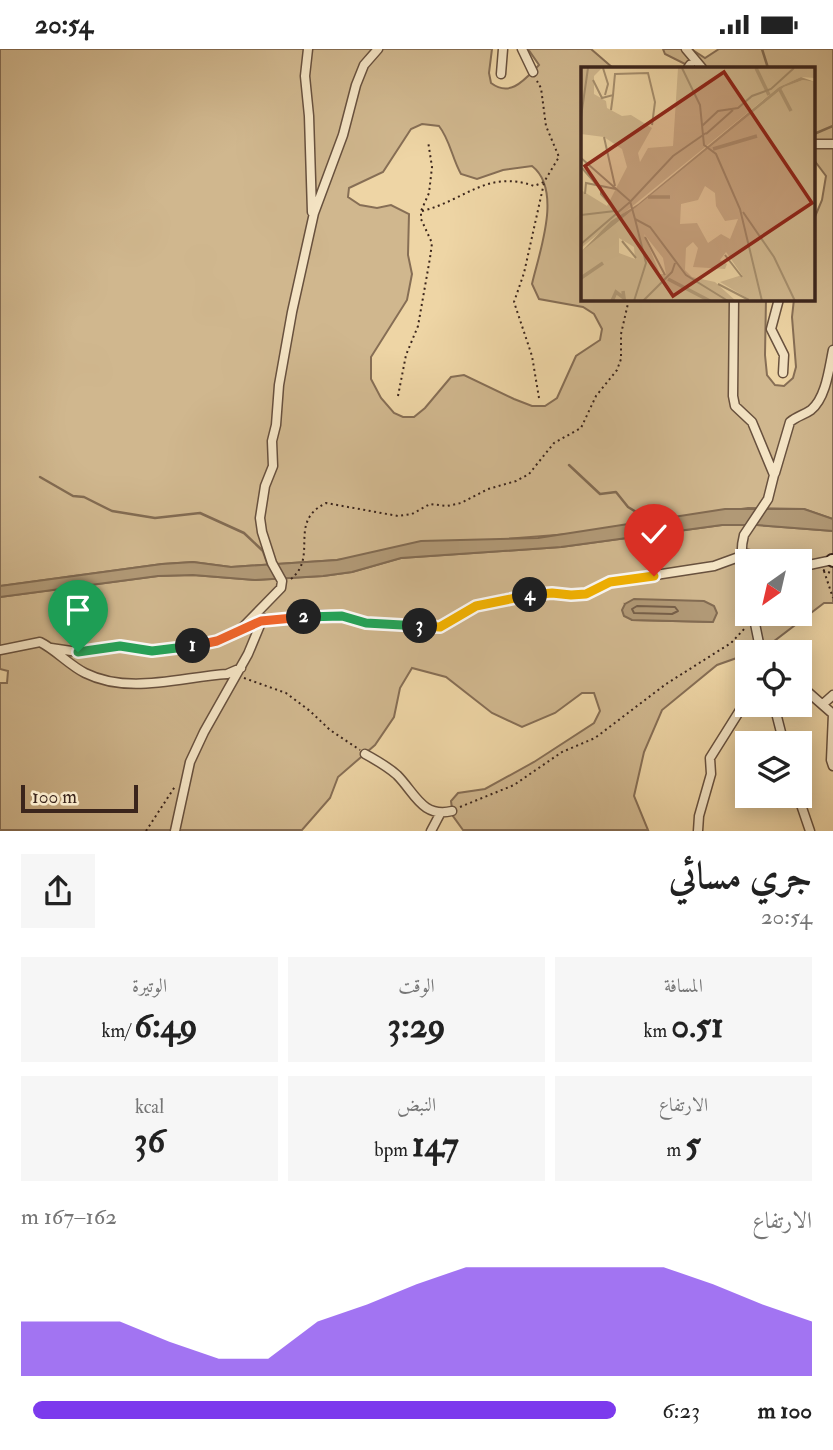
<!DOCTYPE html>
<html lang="ar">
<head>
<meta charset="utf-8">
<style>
	body { margin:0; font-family:"IM FELL Double Pica",Amiri,serif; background:#f6f6f6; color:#222; direction:rtl; height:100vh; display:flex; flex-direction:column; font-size:26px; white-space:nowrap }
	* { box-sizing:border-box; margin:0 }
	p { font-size:23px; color:#767676 }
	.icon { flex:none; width:38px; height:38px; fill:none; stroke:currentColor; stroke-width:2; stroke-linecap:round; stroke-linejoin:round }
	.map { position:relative; height:782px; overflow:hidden; direction:ltr }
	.drawer { display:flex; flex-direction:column; background:#fff; flex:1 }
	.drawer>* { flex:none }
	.needle { width:46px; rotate:214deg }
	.controls { position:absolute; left:735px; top:500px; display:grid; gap:14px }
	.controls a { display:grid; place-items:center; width:77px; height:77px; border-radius:0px; background:#fff; box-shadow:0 4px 18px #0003; font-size:35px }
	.scale { position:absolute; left:21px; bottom:18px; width:117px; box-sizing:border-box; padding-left:7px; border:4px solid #3b251c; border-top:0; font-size:19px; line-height:24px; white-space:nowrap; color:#3b251c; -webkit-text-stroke:5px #f4e4c4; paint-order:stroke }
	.pin { position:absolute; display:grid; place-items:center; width:60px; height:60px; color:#fff; margin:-72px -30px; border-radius:50% 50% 50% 0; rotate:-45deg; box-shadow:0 0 7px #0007 }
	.pin .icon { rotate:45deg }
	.km { position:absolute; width:35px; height:35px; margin:-18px; border-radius:50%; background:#222; color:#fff; font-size:19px; line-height:35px; text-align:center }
	.round { display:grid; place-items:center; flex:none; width:74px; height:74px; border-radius:0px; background:#f6f6f6 }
	.summary { display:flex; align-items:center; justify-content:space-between; height:119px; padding:0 21px }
	h1 { font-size:38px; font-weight:700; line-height:52px }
	.metrics { display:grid; grid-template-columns:repeat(3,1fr); gap:10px; height:119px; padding:7px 21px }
	.metrics div { display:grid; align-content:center; border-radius:0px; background:#f6f6f6; text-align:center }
	.metrics b { font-size:35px; font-weight:700 }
	.metrics small { font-size:19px; font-weight:400 }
	.metrics p { font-size:19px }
	.chart { height:196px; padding:14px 21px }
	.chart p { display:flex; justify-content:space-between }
	.chart svg { width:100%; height:126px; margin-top:7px; fill:#7c3aed; opacity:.7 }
	ul { padding:0 21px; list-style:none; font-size:23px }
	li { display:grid; grid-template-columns:112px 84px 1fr; align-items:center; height:52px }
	li i { height:18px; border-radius:9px; background:#7c3aed }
	.status { display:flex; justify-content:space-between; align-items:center; height:49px; padding:0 35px; background:#fff; direction:ltr }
	.status svg { height:19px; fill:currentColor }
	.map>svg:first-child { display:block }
	.green { fill:#d0b78e; stroke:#866e55; stroke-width:2; fill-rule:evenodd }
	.water { fill:#b19976; stroke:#826b52; stroke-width:2 }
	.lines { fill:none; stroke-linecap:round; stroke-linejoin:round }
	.shore { stroke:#765f49; stroke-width:2 }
	.stream { stroke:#826b52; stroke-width:2.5 }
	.minor-casing { stroke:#68513e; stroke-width:11 }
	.secondary-casing { stroke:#3b251c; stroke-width:14 }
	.path { stroke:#3b251c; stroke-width:2; stroke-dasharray:2 3.5; stroke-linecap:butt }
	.minor { stroke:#f4e4c4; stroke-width:8 }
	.secondary { stroke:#f4e4c4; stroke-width:10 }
	.split-1-casing { stroke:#fff; stroke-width:14 }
	.split-2-casing { stroke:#fff; stroke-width:14 }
	.split-3-casing { stroke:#fff; stroke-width:14 }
	.split-4-casing { stroke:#fff; stroke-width:14 }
	.split-5-casing { stroke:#fff; stroke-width:14 }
	.split-1 { stroke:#22a559; stroke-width:9 }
	.split-2 { stroke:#f0652b; stroke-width:9 }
	.split-3 { stroke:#22a559; stroke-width:9 }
	.split-4 { stroke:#f5b400; stroke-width:9 }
	.split-5 { stroke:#f5b400; stroke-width:9 }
	.inset-river { fill:none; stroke:#b19976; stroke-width:3.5 }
	.inset-road { fill:none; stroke:#a68f6e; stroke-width:2 }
	.view { fill:#8f2418; fill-opacity:0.15; stroke:#8f2418; stroke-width:3.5 }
	.inset-edge { fill:none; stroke:#3b251c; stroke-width:3.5 }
</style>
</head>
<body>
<div class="status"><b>20:54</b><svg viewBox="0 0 49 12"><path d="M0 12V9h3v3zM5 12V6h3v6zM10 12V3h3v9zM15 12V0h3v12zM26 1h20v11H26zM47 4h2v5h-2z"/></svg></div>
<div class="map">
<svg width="833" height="782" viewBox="0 0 833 782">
	<rect width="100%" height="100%" fill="#eed5a5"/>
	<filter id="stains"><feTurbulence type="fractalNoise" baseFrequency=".00286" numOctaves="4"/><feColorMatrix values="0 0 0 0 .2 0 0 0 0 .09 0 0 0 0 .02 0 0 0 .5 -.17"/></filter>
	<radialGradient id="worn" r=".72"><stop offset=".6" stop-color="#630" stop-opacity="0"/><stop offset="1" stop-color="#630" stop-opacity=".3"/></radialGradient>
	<path class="green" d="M 0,0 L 492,0 L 489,24 L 491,34 C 511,49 525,30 539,16 L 528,0 L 591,0 L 613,19 L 583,19 L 583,250 L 766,250 L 765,306 L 767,326 L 775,336 L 784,337 L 793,329 L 796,318 L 792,268 L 794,250 L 814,250 L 814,170 L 822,151 L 826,127 L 814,111 L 814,19 L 693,19 L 665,5 L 663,0 L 691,0 L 705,9 L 719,0 L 833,0 L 833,470 L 804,460 L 748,459 L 569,485 L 506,490 L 337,511 L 231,518 L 193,513 L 162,515 L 0,537 ZM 422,75 L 439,77 C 450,91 452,109 461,125 L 477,130 L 503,121 L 532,117 C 563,141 539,204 532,235 L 539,250 L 583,258 L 594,265 L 602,280 L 600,291 L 576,307 L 557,349 L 545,357 L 532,357 L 514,350 L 464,326 L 451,328 L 425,359 L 414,368 L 403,368 L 394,364 L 381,349 L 371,330 L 371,308 L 407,251 L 412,225 L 408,206 L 409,165 L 391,156 L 377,159 L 360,156 L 348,148 L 349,139 L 383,123 L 411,80 Z
		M 722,476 L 757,476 L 833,482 L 833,554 L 824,554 L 765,599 L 717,616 L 662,661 L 644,703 L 634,747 L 648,781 L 463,781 L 453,767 L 451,752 L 458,744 L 485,740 L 534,713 L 594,674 L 600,662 L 594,644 L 582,644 L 555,664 L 522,678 L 492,664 L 446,628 L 412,619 L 400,639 L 394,668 L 375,696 L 338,728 L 330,749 L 302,781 L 0,781 L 0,634 L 7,634 L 8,622 L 0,620 L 0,548 L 158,527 L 193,526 L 255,531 L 323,527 L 352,523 L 401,509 L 561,498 ZM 747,513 L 800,513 L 800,565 L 747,565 ZM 625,555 L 713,573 L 632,571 Z"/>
	<path class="water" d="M 725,460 L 804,460 L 833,470 L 833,482 L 757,476 L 722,476 L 561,498 L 401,509 L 352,523 L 323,527 L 255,531 L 193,526 L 158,527 L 0,548 L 0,537 L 162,515 L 193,513 L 231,518 L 337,511 L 421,492 L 538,489 Z
		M 634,550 L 704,552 L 714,557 L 717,564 L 713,573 L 632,571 L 624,567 L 622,561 L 625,555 Z"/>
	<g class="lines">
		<path class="shore" d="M 637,557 L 675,558 L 678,562 L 672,565 L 634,564 L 632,560 Z"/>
		<path class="stream" d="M 762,0 L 768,19
			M 814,85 L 833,77
			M 569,416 L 600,445 L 616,443 L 628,458 L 654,474
			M 40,428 L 73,447 L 84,448 L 112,462 L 155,469 L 200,464 L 244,484 L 263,502 L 268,516"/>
		<g class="minor-casing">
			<path id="minor" d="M 308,0 L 305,27 L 309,67 L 312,163
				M 522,0 L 533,23
				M 686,0 L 702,19
				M 688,19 L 690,16
				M 501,25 L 503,0
				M 814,95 L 833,95
				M 734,250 L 733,347 L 735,357 L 752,373 L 774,426 L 768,450 L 744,486 C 739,504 743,523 747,540
				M 779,250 L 771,280 L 784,306 L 783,324
				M 775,424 L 790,373 C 797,367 804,366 811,361 C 826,349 829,320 833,301
				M 800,514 L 809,516 L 833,511
				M 753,565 L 761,604
				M 246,578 L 261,572 L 318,566 L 342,567 L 366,574 L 440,578 L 476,557 L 514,548 L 553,544 L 571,546 L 586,545 L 610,533 L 714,517 L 747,505 L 793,513
				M 766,598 L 769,604
				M 51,599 L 78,603 L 120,597 L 152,602 L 217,592 L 240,581 L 281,539 L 282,532 L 272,514 L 262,483 L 260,469 L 265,437 L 273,417 L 272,392 L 276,376 L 279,336 L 292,263 L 314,164 L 343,86 L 356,36 L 364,16 L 378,0
				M 0,601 L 40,593 C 56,601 69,616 85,624 C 129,646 181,628 227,625 L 241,619
				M 800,636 L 833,665 L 831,711 L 833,717
				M 823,655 L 833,646
				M 774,656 L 784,695
				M 365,705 C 376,711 387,717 397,726 C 415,744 422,769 452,762
				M 798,747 L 810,782
				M 175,782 L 190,713 L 204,683 L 248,605 L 263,569
				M 431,782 L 440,765
				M 698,782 L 699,767 L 711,725 L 710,709 L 747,650"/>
		</g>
		<g class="secondary-casing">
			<path id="secondary" d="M 832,511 L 833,512"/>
		</g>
		<path class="path" d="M 422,162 C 464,152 487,120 534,137 L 544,133 L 559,108 L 546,77 L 541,39 L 537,32
			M 398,347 L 406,306 L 418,277 L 430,209 L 432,194 L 421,170 L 421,162 L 429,144 L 432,118 L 428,92
			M 539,349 L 532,307 L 514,253 L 524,224 L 544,134
			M 823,521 L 833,525
			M 824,522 L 833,549
			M 291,530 C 319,507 287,473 326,454 L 398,467 L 412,465 L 430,455 L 447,457 L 461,454 L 488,440 L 516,432 L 529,425 L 554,394 L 581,379 L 596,347 L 617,321 L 621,310 L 621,285 L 629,250
			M 244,629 L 286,644 L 310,662 L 330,681 L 360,701
			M 460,758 L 514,736 L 562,703 L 595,689 L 666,635 L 731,594 L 746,578
			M 146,782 L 176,736"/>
		<use href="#minor" class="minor"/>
		<use href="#secondary" class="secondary"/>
	</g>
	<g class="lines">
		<g class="split-1-casing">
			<path id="split-1" d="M 78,603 L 120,597 L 152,602 L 193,597"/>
		</g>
		<g class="split-2-casing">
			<path id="split-2" d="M 193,597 L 217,592 L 261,572 L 304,568"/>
		</g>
		<g class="split-3-casing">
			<path id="split-3" d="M 304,568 L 342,567 L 366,574 L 420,577"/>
		</g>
		<g class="split-4-casing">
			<path id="split-4" d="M 420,577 L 440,578 L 476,557 L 530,546"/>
		</g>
		<g class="split-5-casing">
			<path id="split-5" d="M 530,546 L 552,544 L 571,546 L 586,545 L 610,533 L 654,527"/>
		</g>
		<use href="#split-1" class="split-1"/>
		<use href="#split-2" class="split-2"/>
		<use href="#split-3" class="split-3"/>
		<use href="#split-4" class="split-4"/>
		<use href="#split-5" class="split-5"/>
	</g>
	<g transform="translate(581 18)">
		<rect width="234" height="234" fill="#eed5a5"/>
		<path d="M 0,1 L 21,1 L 13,9 L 13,27 L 25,34 L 26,41 L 41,49 L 50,48 L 71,61 L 57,86 L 59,95 L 67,81 L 92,79 L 97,1 L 234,1 L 234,11 L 220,10 L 198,20 L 0,181 L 0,123 L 26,139 L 46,100 L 41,82 L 23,70 L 0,67 ZM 222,13 L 234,15 L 234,234 L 171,234 L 139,215 L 161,208 L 145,185 L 139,193 L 146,197 L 144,202 L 112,200 L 117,181 L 112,175 L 105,181 L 104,203 L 111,210 L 134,215 L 155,234 L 0,234 L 0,185 L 203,20 ZM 124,119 L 134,126 L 135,139 L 144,154 L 157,152 L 149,172 L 140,167 L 127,176 L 116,156 L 99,157 L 100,137 L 117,133 ZM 63,167 L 82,191 L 85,207 L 79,207 ZM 38,171 L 53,180 L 54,192 L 38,186 Z" fill="#d0b78e" fill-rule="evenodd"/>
		<path d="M 220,10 L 234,15 L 222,13 L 203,20 L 0,185 L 30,154 L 57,137 L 198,20 Z" fill="#b19976"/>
		<path class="inset-river" d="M 175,1 L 188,28M 198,21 L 210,44M 132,82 L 176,69M 67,130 L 89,130M 0,211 L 22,196M 87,212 L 129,234M 31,234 L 35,225 L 43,231 L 42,224"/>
		<path class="inset-road" d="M 22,1 L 27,17 L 24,28M 101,1 L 119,38 L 123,78 L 135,87 L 159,142 L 181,234M 12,13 L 21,31 L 32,28 L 30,43M 32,28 L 34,7 L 67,6 L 74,35 L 71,58M 0,50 L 7,1M 121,59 L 137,44 L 157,41 L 171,29 L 190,22 L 213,1M 125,67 L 152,43M 23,70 L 34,119M 0,91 L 49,134 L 54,152 L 69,160 L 105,208 L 147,234M 1,101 L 16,118M 20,119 L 20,127 L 29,137M 4,127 L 5,116 L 35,122M 162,145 L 193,190 L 214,234M 0,148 L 34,144M 64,170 L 84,208M 41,174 L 55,191M 0,177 L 49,135 L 92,89 L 125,66M 144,188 L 161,210M 137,217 L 168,233M 53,234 L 65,196 L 54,152M 62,234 L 91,205 L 94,196"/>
		<path class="view" d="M 143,5 L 231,136 L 92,229 L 4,99 Z"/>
		<rect width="234" height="234" class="inset-edge"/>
	</g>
	<rect width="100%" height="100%" filter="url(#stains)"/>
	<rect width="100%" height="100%" fill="url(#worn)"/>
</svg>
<div class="controls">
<a><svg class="needle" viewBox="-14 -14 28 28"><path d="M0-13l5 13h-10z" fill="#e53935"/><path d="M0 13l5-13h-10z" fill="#767676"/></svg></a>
<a><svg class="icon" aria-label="locate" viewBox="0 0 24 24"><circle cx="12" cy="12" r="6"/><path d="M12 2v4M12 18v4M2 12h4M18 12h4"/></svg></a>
<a><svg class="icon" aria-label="layers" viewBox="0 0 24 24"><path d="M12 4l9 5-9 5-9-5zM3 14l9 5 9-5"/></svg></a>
</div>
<div class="scale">100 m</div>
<div class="pin" style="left:78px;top:603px;background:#1e9e55"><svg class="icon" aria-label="arrive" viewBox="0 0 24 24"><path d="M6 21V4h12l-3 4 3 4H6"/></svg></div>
<div class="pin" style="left:654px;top:527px;background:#d93025"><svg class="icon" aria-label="check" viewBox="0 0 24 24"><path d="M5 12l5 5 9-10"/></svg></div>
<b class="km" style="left:193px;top:597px">1</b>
<b class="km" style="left:304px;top:568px">2</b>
<b class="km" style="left:420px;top:577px">3</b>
<b class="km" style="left:530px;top:546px">4</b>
</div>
<section class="drawer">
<div class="summary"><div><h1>جري مسائي</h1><p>20:54</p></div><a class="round"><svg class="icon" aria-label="share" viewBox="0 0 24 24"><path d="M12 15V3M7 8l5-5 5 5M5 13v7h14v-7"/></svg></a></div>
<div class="metrics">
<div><p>المسافة</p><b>0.51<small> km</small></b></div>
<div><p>الوقت</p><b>3:29</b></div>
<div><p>الوتيرة</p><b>6:49<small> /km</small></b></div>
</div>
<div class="metrics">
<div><p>الارتفاع</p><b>5<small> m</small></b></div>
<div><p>النبض</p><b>147<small> bpm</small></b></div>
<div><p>kcal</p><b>36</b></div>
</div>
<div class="chart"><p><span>الارتفاع</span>162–167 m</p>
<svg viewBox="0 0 160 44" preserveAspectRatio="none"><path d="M0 44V25L10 25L20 25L30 32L40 38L50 38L60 25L70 19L80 12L90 6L100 6L110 6L120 6L130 6L140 12L150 19L160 25V44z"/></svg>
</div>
<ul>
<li><b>100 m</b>6:23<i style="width:98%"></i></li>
</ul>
</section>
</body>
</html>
